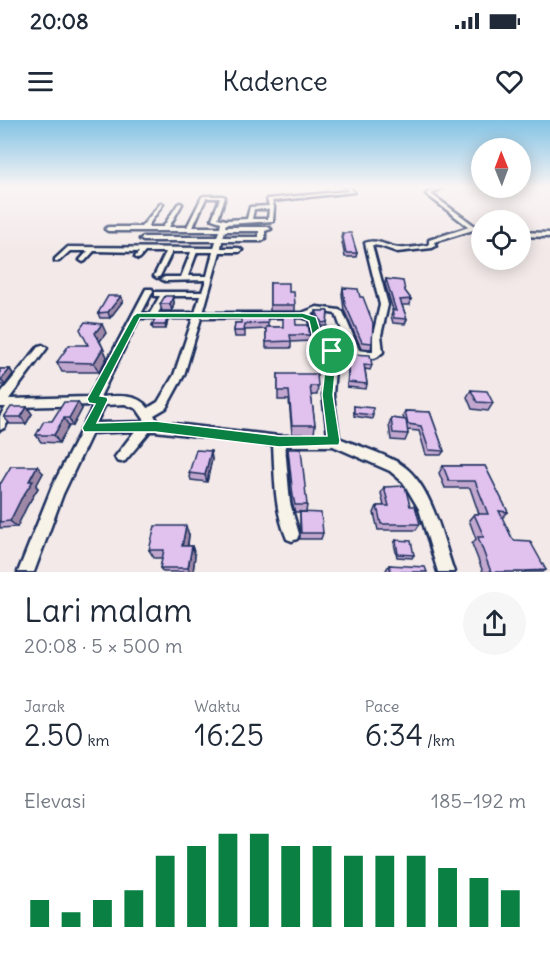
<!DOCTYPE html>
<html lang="id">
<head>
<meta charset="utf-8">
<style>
	body { margin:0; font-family:Delius,sans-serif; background:#f6f6f7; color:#1f2937; height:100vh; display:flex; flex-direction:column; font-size:22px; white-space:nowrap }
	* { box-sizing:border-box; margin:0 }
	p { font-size:20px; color:#747a83 }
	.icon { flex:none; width:33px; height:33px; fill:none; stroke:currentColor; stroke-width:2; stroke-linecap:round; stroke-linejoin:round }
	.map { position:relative; height:452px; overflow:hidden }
	.panel { display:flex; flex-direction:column; background:#fff; flex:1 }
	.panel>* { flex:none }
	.needle { width:39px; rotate:359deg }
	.buttons { position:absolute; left:471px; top:18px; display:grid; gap:12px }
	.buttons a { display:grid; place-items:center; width:60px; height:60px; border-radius:50%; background:#fff; box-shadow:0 3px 15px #0003; font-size:30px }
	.pin { position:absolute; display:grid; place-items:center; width:51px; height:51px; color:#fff; margin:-26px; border:3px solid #fff; border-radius:50%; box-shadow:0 2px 6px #0007 }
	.round { display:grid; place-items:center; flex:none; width:63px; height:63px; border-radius:32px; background:#f6f6f7 }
	.head { display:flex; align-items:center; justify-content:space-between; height:102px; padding:0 24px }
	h1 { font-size:33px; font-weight:600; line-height:45px }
	.stats { display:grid; grid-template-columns:repeat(3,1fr); gap:9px; height:102px; padding:6px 24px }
	.stats div { display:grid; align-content:center }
	.stats b { font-size:30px; font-weight:600 }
	.stats small { font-size:16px; font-weight:400 }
	.stats p { font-size:16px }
	.chart { height:168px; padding:12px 24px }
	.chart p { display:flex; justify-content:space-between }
	.chart svg { width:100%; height:108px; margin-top:6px; stroke:#0b8043; stroke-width:6 }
	.status { display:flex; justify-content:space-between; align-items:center; height:42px; padding:0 30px; background:#fff; direction:ltr }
	.status svg { height:16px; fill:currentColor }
	header { display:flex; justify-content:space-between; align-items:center; height:78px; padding:0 24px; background:#fff; font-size:27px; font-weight:600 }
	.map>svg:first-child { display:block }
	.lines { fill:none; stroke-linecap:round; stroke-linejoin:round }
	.minor-casing { stroke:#1b2f5e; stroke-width:5 }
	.minor { fill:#f7f3e8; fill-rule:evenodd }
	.wall { fill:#c2a7ce; stroke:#1b2f5e; stroke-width:1.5 }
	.shaded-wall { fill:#9e88a7; stroke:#1b2f5e; stroke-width:1.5 }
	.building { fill:#e1c2ef; stroke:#1b2f5e; stroke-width:1.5 }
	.route { fill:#0b8043; stroke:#fff; stroke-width:1.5; fill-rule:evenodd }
</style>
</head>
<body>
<div class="status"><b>20:08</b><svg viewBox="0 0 49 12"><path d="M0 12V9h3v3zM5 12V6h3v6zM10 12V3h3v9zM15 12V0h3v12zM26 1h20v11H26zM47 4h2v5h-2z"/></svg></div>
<header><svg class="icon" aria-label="menu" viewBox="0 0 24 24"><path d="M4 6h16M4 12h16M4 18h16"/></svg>Kadence<svg class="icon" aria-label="heart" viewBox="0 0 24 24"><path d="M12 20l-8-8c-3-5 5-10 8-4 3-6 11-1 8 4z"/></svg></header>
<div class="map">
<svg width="550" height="452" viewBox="0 0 550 452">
	<rect width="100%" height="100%" fill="#f3e9e9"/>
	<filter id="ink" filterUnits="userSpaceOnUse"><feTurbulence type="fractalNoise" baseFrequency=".0167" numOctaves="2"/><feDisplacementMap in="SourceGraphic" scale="12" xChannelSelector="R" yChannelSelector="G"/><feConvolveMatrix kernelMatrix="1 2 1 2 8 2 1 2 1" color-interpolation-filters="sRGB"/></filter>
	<g filter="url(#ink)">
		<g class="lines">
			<g class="minor-casing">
				<path id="minor" d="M 345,67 L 350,67 L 354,72 L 272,81 L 274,87 L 273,101 L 226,104 L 225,107 L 268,107 L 271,109 L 265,111 L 265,119 L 262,121 L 222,121 L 221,128 L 239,128 L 242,130 L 239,132 L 220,132 L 203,193 L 302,193 L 317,187 L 339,190 L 343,192 L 359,230 L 372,232 L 373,231 L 373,215 L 380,185 L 365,123 C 377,118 387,127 399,128 C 409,129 420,126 429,125 L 429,120 L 469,107 L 426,74 L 437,67 L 443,67 L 431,74 L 482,111 L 482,116 L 473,110 L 434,122 L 436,126 L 432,128 L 397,132 L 380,126 L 372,125 L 388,185 L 381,215 L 383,232 L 377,237 L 374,238 L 336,234 L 333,275 L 339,318 C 358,326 382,333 399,343 C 432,363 442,418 454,452 L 438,452 L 419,389 L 403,362 L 390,351 L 333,326 L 285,326 L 290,383 L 299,414 L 297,419 L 292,421 L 287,419 C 274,389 275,357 273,325 L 155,311 L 150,311 L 125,341 L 121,342 L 117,341 L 115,337 L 135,311 L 92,313 L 63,374 L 34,452 L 18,452 L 52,367 L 94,285 L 15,287 L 16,289 L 4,308 L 0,310 L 0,296 L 6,287 L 0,287 L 0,274 L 39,226 L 42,225 L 47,228 L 9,279 L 89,277 L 146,169 L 152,169 L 153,171 L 141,194 L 150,193 L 160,176 L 155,176 L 155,172 L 202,172 L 206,160 L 165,161 L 161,159 L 165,157 L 181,157 L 191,132 L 172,132 L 160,156 L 157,158 L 154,156 L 166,132 L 145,132 L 140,138 L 138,139 L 135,137 L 139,132 L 94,131 L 85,141 L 83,142 L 80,140 L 88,131 L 70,131 L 59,141 L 55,141 L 55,139 L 68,127 L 214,128 L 216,121 L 143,121 L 140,119 L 143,117 L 217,117 L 219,111 L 108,111 L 105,109 L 108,107 L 141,107 L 161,83 L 163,84 L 147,107 L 163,107 L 178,84 L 180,83 L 182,84 L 169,107 L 187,107 L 202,77 L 204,76 L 223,76 L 225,77 L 218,98 L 226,100 L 247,99 L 250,87 L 269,86 L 267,79 L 349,71 ZM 206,78 L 220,78 L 212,99 L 221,102 L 220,107 L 193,107 ZM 254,89 L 269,89 L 268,99 L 252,99 ZM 225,111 L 259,111 L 259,117 L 223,117 ZM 197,132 L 213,132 L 207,156 L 188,156 ZM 168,176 L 200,176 L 195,193 L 158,193 ZM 318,191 L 336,194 L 349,230 L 333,228 L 324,225 L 317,199 L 310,195 ZM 302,197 L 309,200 L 317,229 L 327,233 L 323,275 L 328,316 L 279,316 L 158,302 L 154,295 L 166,288 L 184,255 L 201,198 ZM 139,198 L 193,198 L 174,255 L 158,282 L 148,288 C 138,273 115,276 100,277 ZM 125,284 L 137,289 L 146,302 L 96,303 L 105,285 Z
					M 520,112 L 550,113 L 550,117 L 520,116 Z"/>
			</g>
			<use href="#minor" class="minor"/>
		</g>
		<path class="wall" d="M 342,113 L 357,133 L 356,137 L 345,137 L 341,117 Z
			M 386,159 L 405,171 L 411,179 L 410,185 L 402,185 L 407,199 L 405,204 L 393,203 L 391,196 L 393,190 L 385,164 Z
			M 270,163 L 289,172 L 295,185 L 295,191 L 270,191 Z
			M 343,168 L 372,223 L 371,229 L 361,228 L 344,190 L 342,174 Z
			M 121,176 L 123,181 L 110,198 L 100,198 L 98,193 Z
			M 173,176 L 174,183 L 172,191 L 162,191 L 160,184 Z
			M 316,191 L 328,191 L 327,206 L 321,206 L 316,195 Z
			M 168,197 L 168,200 L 166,209 L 153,209 L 152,205 Z
			M 235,203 L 268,203 L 268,207 L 283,207 L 296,205 L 310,215 L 310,221 L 291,222 L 291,228 L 266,228 L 266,209 L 245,210 L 245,217 L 235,217 L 234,211 Z
			M 106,213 L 100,221 L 107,237 L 99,252 L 62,252 L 57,242 Z
			M 349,234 L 372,245 L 370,250 L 365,249 L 367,264 L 366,269 L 347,267 Z
			M 0,249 L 10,249 L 13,254 L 5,265 L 0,265 Z
			M 278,254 L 318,266 L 317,275 L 311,275 L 315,305 L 314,314 L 292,314 L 289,280 L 278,280 Z
			M 471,270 L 493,283 L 488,291 L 472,289 L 467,277 Z
			M 354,286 L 373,295 L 372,299 L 354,296 Z
			M 27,287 L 32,294 L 26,304 L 10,304 L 4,297 Z
			M 82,289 L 73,306 L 69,306 L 59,323 L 41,322 L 36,315 L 52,301 Z
			M 405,291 L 430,292 L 444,331 L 441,335 L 426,335 L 419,311 L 407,310 L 408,314 L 405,321 L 391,320 L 389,305 L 391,298 L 404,300 L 403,296 Z
			M 288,329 L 307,385 L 306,392 L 295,392 L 292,383 L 288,336 Z
			M 212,339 L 207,362 L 191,360 L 189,353 Z
			M 443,346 L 485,346 L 508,392 L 502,398 L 512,418 L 546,450 L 543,452 L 483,452 L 472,424 L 476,419 L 469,400 L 474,394 L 479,394 L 470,368 L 445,368 L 439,353 Z
			M 43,353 L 36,366 L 38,368 L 27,386 L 17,407 L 0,408 L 0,363 Z
			M 384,367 L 410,386 L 420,404 L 416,410 L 378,410 L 374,393 L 377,386 L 384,386 L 381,373 Z
			M 300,392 L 323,413 L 321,419 L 300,419 Z
			M 189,415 L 188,426 L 192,426 L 195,435 L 193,452 L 163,452 L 160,448 L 163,438 L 154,438 L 149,430 Z
			M 396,420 L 414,435 L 412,438 L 397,437 L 394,423 Z
			M 389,445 L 427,452 L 386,452 L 386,450 Z"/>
		<path class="shaded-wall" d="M 121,176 L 123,181 L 110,198 L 108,192 Z
			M 173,176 L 174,183 L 172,191 L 170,184 Z
			M 168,197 L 168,200 L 166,209 L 165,205 Z
			M 102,204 L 106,213 L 99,222 L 95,213 Z
			M 103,228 L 107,237 L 99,252 L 94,243 Z
			M 10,249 L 13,254 L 5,265 L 1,260 Z
			M 78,282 L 82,289 L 73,306 L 69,298 Z
			M 27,287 L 32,294 L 26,304 L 21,297 Z
			M 64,298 L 69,306 L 59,323 L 54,315 Z
			M 211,331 L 212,339 L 207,362 L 205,355 Z
			M 37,346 L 43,353 L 36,366 L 38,368 L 27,386 L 17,407 L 10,401 Z
			M 186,406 L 189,415 L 186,435 L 182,426 Z
			M 192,426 L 195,435 L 193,452 L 190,452 L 188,448 Z"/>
		<path class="building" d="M 342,113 L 351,113 L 357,133 L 346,133 Z
			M 386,159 L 403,161 L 405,171 L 411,179 L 400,180 L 407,199 L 394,198 L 392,190 L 396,191 Z
			M 270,163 L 289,163 L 289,172 L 294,172 L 295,185 L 270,185 Z
			M 343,168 L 358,169 L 360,177 L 363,177 L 373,203 L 372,223 L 362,222 L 345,184 Z
			M 108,176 L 121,176 L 108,192 L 98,193 Z
			M 165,176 L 173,176 L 170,184 L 160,184 Z
			M 316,191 L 328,191 L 327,202 L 322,203 Z
			M 267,193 L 268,203 L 245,204 L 244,211 L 234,211 L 235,203 L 241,203 L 241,194 Z
			M 283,193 L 295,193 L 296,205 L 308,205 L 310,215 L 290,215 L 291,221 L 266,222 L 266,207 L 283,207 Z
			M 156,197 L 168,197 L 165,205 L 152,205 Z
			M 85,202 L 102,204 L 95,213 L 103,228 L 94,243 L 57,242 L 69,225 L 88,225 L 80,209 Z
			M 349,234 L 370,235 L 372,245 L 364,244 L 367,264 L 348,262 Z
			M 0,249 L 10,249 L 1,260 L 0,260 Z
			M 278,254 L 317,254 L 318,266 L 310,266 L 315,305 L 292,305 L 289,271 L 278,271 Z
			M 471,270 L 487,271 L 493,283 L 477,282 Z
			M 64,282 L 78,282 L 69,298 L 64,298 L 54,315 L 36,315 L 44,301 L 52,301 Z
			M 354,286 L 373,288 L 373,295 L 354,293 Z
			M 11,287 L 27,287 L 21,297 L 4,297 Z
			M 405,291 L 430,292 L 444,331 L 429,330 L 421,306 L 408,304 Z
			M 391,298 L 406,300 L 408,314 L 393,313 Z
			M 288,329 L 301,329 L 307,385 L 295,385 L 293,376 Z
			M 196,330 L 211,331 L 205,355 L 189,353 Z
			M 11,346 L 37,346 L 29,361 L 33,361 L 21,379 L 10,401 L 0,402 L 0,363 L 1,363 Z
			M 443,346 L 485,346 L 508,392 L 499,391 L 512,418 L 514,420 L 530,421 L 546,450 L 525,451 L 525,452 L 491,452 L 478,417 L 484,417 L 474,394 L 488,394 L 475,361 L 449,361 Z
			M 405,366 L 410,386 L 415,386 L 420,404 L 381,404 L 377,386 L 389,386 L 384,367 Z
			M 300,392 L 321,393 L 323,413 L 301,413 Z
			M 155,406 L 186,406 L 182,426 L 192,426 L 188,448 L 160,448 L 164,430 L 149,430 Z
			M 396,420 L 411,421 L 414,435 L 398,434 Z
			M 389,445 L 425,447 L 427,452 L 391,452 Z"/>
	</g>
	<linearGradient id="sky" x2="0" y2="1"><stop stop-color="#81c2e4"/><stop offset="0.51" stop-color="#faf5f5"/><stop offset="1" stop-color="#faf5f5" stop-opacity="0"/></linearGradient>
	<rect width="550" height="131" fill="url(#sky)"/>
	<path class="route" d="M 137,193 L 303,193 L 316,197 L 325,225 L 337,231 L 333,275 L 340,321 L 339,325 L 279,327 L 155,312 L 84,312 L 82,308 L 95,284 L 89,283 L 87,279 L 133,196 ZM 140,198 L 302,198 L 309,201 L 315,227 L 327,232 L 322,275 L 327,316 L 279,316 L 155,301 L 97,303 L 108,280 L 107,277 L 100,276 Z"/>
</svg>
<div class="buttons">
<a><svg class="needle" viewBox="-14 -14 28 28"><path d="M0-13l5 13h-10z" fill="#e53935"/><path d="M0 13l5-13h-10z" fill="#747a83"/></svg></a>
<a><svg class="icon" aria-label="locate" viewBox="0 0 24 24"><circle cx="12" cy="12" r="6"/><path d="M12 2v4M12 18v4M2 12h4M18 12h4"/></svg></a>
</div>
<div class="pin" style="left:332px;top:231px;background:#1e9e55"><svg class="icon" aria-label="arrive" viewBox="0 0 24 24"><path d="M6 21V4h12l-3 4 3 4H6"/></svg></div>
</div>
<section class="panel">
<div class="head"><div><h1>Lari malam</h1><p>20:08 · 5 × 500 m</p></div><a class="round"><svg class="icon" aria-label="share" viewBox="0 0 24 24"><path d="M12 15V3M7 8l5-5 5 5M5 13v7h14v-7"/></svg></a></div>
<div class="stats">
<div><p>Jarak</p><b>2.50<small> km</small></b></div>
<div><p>Waktu</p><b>16:25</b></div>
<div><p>Pace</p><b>6:34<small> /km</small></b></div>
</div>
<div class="chart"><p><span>Elevasi</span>185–192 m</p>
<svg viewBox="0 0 160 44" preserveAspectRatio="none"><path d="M5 44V33M15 44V38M25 44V33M35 44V29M45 44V15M55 44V11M65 44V6M75 44V6M85 44V11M95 44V11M105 44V15M115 44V15M125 44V15M135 44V20M145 44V24M155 44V29"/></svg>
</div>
</section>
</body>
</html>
